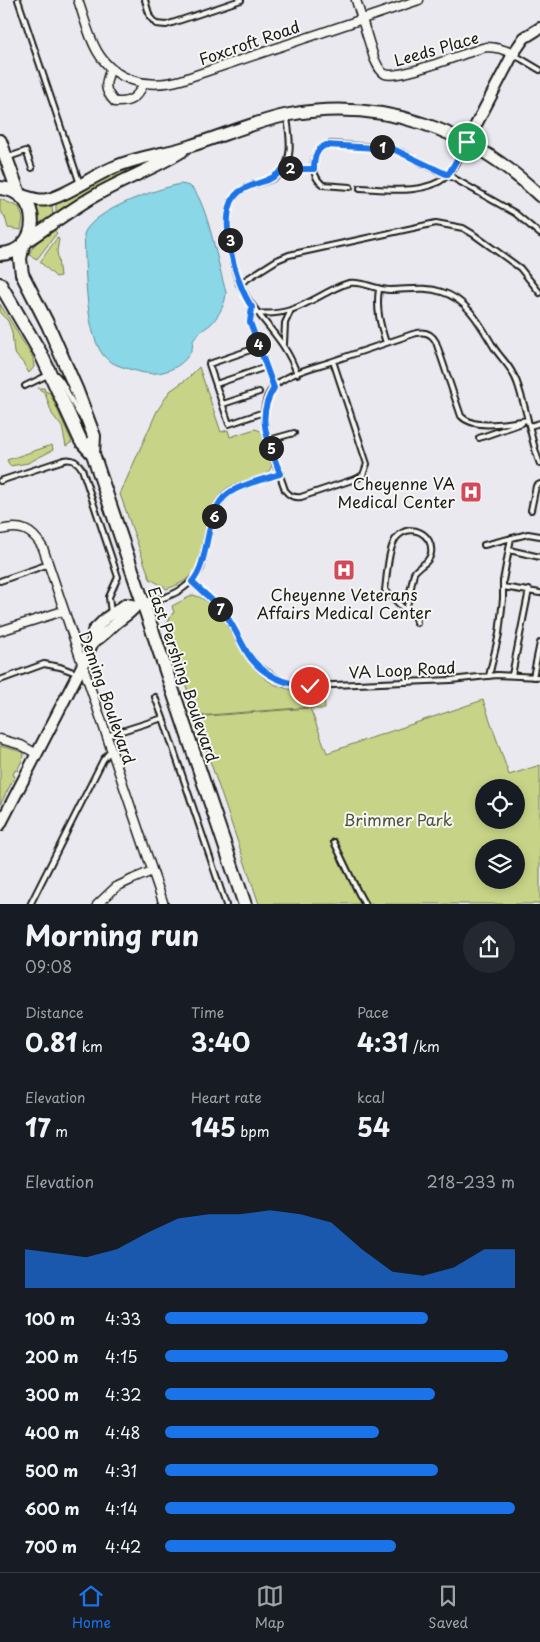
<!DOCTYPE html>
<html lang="en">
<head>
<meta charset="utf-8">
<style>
	body { margin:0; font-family:"Playpen Sans",sans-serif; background:#242831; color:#f1f3f6; height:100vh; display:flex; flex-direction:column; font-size:19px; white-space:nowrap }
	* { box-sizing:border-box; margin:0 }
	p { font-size:16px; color:#9ea1a6 }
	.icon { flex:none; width:28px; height:28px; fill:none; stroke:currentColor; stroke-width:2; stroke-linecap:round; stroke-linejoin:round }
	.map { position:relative; height:904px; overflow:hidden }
	.panel { display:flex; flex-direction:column; background:#171b24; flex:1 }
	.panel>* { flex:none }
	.buttons { position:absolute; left:475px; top:779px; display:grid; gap:10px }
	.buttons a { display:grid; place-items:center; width:50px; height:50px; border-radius:50%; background:#171b24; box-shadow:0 2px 8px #0003; font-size:25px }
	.pin { position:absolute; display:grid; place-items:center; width:42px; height:42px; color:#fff; margin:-21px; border:2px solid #fff; border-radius:50%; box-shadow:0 1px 5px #0007 }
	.km { position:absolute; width:25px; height:25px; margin:-12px; border-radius:50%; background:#222; color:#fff; font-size:14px; line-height:25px; text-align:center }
	.round { display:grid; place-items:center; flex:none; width:52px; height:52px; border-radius:26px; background:#242831 }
	.headline { display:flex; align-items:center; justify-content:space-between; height:85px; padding:0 25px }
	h1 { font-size:28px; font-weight:700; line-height:38px }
	.figures { display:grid; grid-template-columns:repeat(3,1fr); gap:8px; height:85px; padding:5px 25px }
	.figures div { display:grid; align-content:center }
	.figures b { font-size:25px; font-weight:700 }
	.figures small { font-size:14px; font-weight:400 }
	.figures p { font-size:14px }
	.chart { height:140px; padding:10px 25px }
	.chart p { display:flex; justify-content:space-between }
	.chart svg { width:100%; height:90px; margin-top:5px; fill:#1a73e8; opacity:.7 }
	ul { padding:0 25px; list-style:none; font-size:16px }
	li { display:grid; grid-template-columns:80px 60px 1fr; align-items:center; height:38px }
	li i { height:12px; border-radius:6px; background:#1a73e8 }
	.tab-bar { display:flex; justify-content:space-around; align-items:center; height:70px; border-top:1px solid #363941; background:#171b24; font-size:14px; color:#9ea1a6 }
	.tab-bar a { display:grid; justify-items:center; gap:2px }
	.tab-bar .selected { color:#1a73e8 }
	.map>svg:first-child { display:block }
	.green { fill:#c7d487; stroke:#727852; fill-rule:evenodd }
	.water { fill:#89d7e7; stroke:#5d8c96 }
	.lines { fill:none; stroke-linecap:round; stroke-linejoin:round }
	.service-casing { stroke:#1c1c1c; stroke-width:8 }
	.minor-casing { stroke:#1c1c1c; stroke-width:11 }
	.tertiary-casing { stroke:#1c1c1c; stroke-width:14 }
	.secondary-casing { stroke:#1c1c1c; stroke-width:15 }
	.primary-casing { stroke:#1c1c1c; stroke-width:16 }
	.service { stroke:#f6f6f2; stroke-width:4 }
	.minor { stroke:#f6f6f2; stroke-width:8 }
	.tertiary { stroke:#f6f6f2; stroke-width:10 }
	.secondary { stroke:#f6f6f2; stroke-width:11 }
	.primary { stroke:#f6f6f2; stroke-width:12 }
	.route-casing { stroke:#fff; stroke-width:10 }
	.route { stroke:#1a73e8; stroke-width:6 }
	.labels { text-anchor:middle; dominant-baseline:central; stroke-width:4; stroke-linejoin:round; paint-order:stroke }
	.street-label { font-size:16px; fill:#1c1c1c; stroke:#f6f6f2 }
	.poi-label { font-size:16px; fill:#1c1c1c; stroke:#f6f6f2; text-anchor:end }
	.park-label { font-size:16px; fill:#4f533c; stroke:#f6f6f2 }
</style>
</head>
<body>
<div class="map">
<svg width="540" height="905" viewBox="0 0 540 905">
	<rect width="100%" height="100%" fill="#eae9f0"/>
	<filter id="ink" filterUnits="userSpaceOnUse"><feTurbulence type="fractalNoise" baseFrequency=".02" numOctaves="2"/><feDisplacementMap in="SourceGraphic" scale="10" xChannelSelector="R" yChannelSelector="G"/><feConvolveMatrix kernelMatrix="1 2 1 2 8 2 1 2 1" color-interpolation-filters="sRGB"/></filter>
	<g filter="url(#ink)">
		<path class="green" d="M 126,169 L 127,171 L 86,194 L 57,214 L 56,214 L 56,204 L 100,180 Z
			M 0,199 L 19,207 L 23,218 L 21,230 L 8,228 L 5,217 L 0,211 Z
			M 52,205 L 53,218 L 38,227 L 39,217 L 36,207 Z
			M 54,230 L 57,233 L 37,259 L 29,255 C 32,243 45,237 54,230 Z
			M 57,238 L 59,239 L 57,251 L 60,276 L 56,277 L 40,262 Z
			M 0,304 L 33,358 L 34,367 L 29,373 L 23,363 L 14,353 L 12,332 L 8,321 L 0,313 Z
			M 199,367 L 221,432 L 228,430 L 230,437 L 255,429 L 261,431 L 272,465 C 266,483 240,479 226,489 C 207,504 206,530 201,552 C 199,560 198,567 192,574 C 185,582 176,586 166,589 L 164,586 L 163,586 L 150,579 L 120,494 L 157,411 L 170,391 L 187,379 Z
			M 38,388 L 44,388 L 45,391 L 50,393 L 72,442 L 66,446 L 62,427 L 52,414 L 45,393 Z
			M 52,445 L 53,450 L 28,463 L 10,466 L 7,460 Z
			M 193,595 C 231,604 236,665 274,684 C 290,692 307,691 324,690 L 325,709 L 312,709 L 311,707 L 196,716 L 166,626 L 172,614 L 174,613 L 172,606 Z
			M 483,700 L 509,775 L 540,765 L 540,904 L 259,904 L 195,717 L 310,708 L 327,753 ZM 484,788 L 516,788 L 516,820 L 484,820 ZM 484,848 L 516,848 L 516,880 L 484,880 Z
			M 0,746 L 23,752 L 24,756 L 17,771 L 15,770 L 13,775 L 15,776 L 0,805 Z"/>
		<path class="water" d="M 181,184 C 185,185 189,185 192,188 C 207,201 219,270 226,292 C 226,303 219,315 212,323 C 207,328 199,331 195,338 C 192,341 193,345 192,349 C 184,368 160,377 140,372 C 127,368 112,366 103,355 C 84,329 86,266 84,234 C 93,210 156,189 181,184 Z"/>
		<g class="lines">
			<g class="service-casing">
				<path id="service" d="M 18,0 L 80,184
					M 145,0 L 150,17 L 156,24 L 166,25 L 241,0
					M 513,54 L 540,70
					M 287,118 C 290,137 295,166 274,178 C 268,181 260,183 253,185 C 244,188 236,193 232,201 C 223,218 230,244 233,262 C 242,311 282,328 297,374
					M 9,157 L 26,151 L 32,168
					M 285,166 L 294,169 L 314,169
					M 350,187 L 323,185 C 308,174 311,148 330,144 L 387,148 L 401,152 L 434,169 L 448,175 L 515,213 L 540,234
					M 360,188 C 385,189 425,195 446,177 C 455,169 461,155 466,144
					M 239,284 L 277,260 L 289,255 L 436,223 L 463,228 L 473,234 L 520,268 L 540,293
					M 379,289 C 376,309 380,324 386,343
					M 252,307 L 250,322 L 274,388
					M 257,313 C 285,316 300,307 324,294 C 332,290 340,285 349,283 C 363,281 376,290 390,290 C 408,290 425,286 442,292 C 469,300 482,328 495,349 C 501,358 509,365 513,374 C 517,380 519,388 521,395 C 529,418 531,442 540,464
					M 284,344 L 285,323 L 291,310
					M 259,347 L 209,364 L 229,424 L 264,412
					M 333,361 L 367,464 L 363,475 L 358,478 L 301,497 C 294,498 289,496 285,490 C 275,458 243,399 286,378 C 300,370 318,366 333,361 Z
					M 333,361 L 413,334 C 423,331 431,332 436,342 L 461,416 C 475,431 511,422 528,420
					M 54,374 C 63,377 73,408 82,418
					M 216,384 L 266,367
					M 25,386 L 48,375
					M 223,404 L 259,392
					M 530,426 L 540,423
					M 479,438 L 522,423
					M 269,440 L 294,433
					M 0,481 L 64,460 C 73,458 78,462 82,469 L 118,577 L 109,597 L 111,613
					M 531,510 L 536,486 L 540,484
					M 484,545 L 528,534 L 540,536
					M 509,550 L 540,557
					M 0,581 L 49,564
					M 192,582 L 225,614 L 248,654 L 258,666 L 281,681 L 296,685 L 310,686 L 451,680 L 497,675 L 540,677
					M 503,587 L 540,593
					M 157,600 C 177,594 191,586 201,568 C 207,546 210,506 229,493 C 242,484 265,479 280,474
					M 406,611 L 414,573 C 419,565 429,564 431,553 C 434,534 410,522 397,537 C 388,547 387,576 385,590 L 406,611 L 416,618 L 417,623
					M 512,675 L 529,590
					M 489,676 L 499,634 L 503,599 L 503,581 L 511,538
					M 533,677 L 540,643
					M 0,680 L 44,664 L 60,667 L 76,673
					M 155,697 L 163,718
					M 106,736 L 163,718 L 226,905
					M 334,842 L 358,892 L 365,905
					M 30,905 L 103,760 L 111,750"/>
			</g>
			<g class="minor-casing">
				<path id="minor" d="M 78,0 C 84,17 88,35 97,51 C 115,82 148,89 181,80 L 419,0
					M 356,0 L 374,58 C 377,64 379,71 385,74 C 399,80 467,52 486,47 C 497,47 504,49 513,54
					M 111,68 C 105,83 103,90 115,102 C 131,103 137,97 144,84
					M 0,530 C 21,525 32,529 43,548 L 164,905
					M 0,631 L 63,611
					M 0,739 L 21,745 L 37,754
					M 97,905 L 116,887 L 133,879 L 152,871"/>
			</g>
			<g class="tertiary-casing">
				<path id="tertiary" d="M 467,142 L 513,54 L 524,38 L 540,28
					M 93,642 C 102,637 107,631 115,624 C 122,618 130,614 136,606
					M 0,825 L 82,666 L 93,642 L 93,631 L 106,618 L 126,604 L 136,606 L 156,601"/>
			</g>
			<g class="secondary-casing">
				<path id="secondary" d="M 20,195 C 28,197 36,201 45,200 C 65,197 97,173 117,166 C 141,156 166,154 190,146 C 222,136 254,122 287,115 C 383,97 472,130 540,196
					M 25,242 C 48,227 71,209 96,195 C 124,179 155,168 182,151"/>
			</g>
			<g class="primary-casing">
				<path id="primary" d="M 0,141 L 19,194
					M 0,188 C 43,191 42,253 0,254
					M 23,244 L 20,259 L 22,274 L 48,325 L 77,391 L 94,436 L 93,454 L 104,487 L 245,905
					M 0,284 L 41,354 L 81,441 L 93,454"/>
			</g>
			<use href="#service" class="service"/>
			<use href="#minor" class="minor"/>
			<use href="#tertiary" class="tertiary"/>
			<use href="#secondary" class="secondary"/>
			<use href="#primary" class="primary"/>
		</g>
	</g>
	<g class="lines" filter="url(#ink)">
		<g class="route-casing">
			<path id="route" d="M 310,686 C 285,685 262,675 248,654 C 240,641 234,626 225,614 C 216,602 202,592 192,582 C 212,558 203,511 229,493 C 242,484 265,479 280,474 C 270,443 254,419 274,388 L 250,322 L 252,307 C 236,286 214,211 239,192 C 254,181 274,183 285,166 L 294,169 L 314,169 C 314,158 316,149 326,145 L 393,149 L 448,175 L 467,142"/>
		</g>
		<use href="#route" class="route"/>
	</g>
	<defs>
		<g id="hospital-square" transform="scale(1.125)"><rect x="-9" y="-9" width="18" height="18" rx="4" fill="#d1495b" stroke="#f6f6f2"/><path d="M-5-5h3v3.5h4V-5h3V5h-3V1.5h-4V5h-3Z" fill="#fff"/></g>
	</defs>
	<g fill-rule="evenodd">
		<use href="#hospital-square" x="471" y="492"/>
		<use href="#hospital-square" x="344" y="570"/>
	</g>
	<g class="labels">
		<g class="street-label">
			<text transform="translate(249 42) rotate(-19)">Foxcroft Road</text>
			<text transform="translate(436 48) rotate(-16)">Leeds Place</text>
			<text transform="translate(402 669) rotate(-3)">VA Loop Road</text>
			<text transform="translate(184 674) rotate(71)">East Pershing Boulevard</text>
			<text transform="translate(108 697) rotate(71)">Deming Boulevard</text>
		</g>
		<g class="poi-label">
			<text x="455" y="483">Cheyenne VA<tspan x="455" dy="18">Medical Center</tspan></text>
			<text x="344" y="594" text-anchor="middle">Cheyenne Veterans<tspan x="344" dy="18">Affairs Medical Center</tspan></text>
		</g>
		<g class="park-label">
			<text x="398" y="819">Brimmer Park</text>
		</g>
	</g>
</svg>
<div class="buttons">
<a><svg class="icon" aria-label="locate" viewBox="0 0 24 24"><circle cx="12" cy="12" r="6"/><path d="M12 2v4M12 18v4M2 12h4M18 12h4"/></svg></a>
<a><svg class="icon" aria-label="layers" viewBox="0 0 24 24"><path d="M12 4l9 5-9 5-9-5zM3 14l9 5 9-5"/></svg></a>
</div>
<div class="pin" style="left:467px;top:142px;background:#1e9e55"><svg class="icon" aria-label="arrive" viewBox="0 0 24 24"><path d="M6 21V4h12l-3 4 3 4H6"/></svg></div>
<div class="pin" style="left:310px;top:686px;background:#d93025"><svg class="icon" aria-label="check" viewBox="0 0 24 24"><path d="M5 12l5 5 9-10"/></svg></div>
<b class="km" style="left:382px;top:147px">1</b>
<b class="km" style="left:290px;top:168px">2</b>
<b class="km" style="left:230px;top:240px">3</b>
<b class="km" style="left:258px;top:344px">4</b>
<b class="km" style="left:271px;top:448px">5</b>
<b class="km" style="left:214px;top:516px">6</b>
<b class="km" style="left:220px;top:609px">7</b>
</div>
<section class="panel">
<div class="headline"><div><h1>Morning run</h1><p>09:08</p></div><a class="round"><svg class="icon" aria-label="share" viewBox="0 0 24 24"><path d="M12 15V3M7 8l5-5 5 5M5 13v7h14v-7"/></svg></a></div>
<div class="figures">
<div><p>Distance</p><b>0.81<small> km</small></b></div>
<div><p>Time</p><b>3:40</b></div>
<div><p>Pace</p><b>4:31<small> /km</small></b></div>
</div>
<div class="figures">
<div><p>Elevation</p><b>17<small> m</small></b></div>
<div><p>Heart rate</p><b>145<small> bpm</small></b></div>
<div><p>kcal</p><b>54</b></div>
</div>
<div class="chart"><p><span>Elevation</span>218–233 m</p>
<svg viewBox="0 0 160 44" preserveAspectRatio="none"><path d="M0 44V25L10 27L20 29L30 25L40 17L50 10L60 8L70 8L80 6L90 8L100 12L110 25L120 36L130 38L140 34L150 25L160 25V44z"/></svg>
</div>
<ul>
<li><b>100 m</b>4:33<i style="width:75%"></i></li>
<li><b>200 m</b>4:15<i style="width:98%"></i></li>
<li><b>300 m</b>4:32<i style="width:77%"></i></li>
<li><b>400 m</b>4:48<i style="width:61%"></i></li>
<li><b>500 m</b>4:31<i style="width:78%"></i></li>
<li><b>600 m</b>4:14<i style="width:100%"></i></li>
<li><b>700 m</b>4:42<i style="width:66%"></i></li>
</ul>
</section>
<nav class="tab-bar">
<a class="selected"><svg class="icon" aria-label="home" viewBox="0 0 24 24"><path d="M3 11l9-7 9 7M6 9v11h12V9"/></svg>Home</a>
<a><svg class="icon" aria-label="map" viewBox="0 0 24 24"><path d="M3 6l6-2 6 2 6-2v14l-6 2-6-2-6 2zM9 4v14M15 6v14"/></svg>Map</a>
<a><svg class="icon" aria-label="saved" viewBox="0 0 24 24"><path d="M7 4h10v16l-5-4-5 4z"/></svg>Saved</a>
</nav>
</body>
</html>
